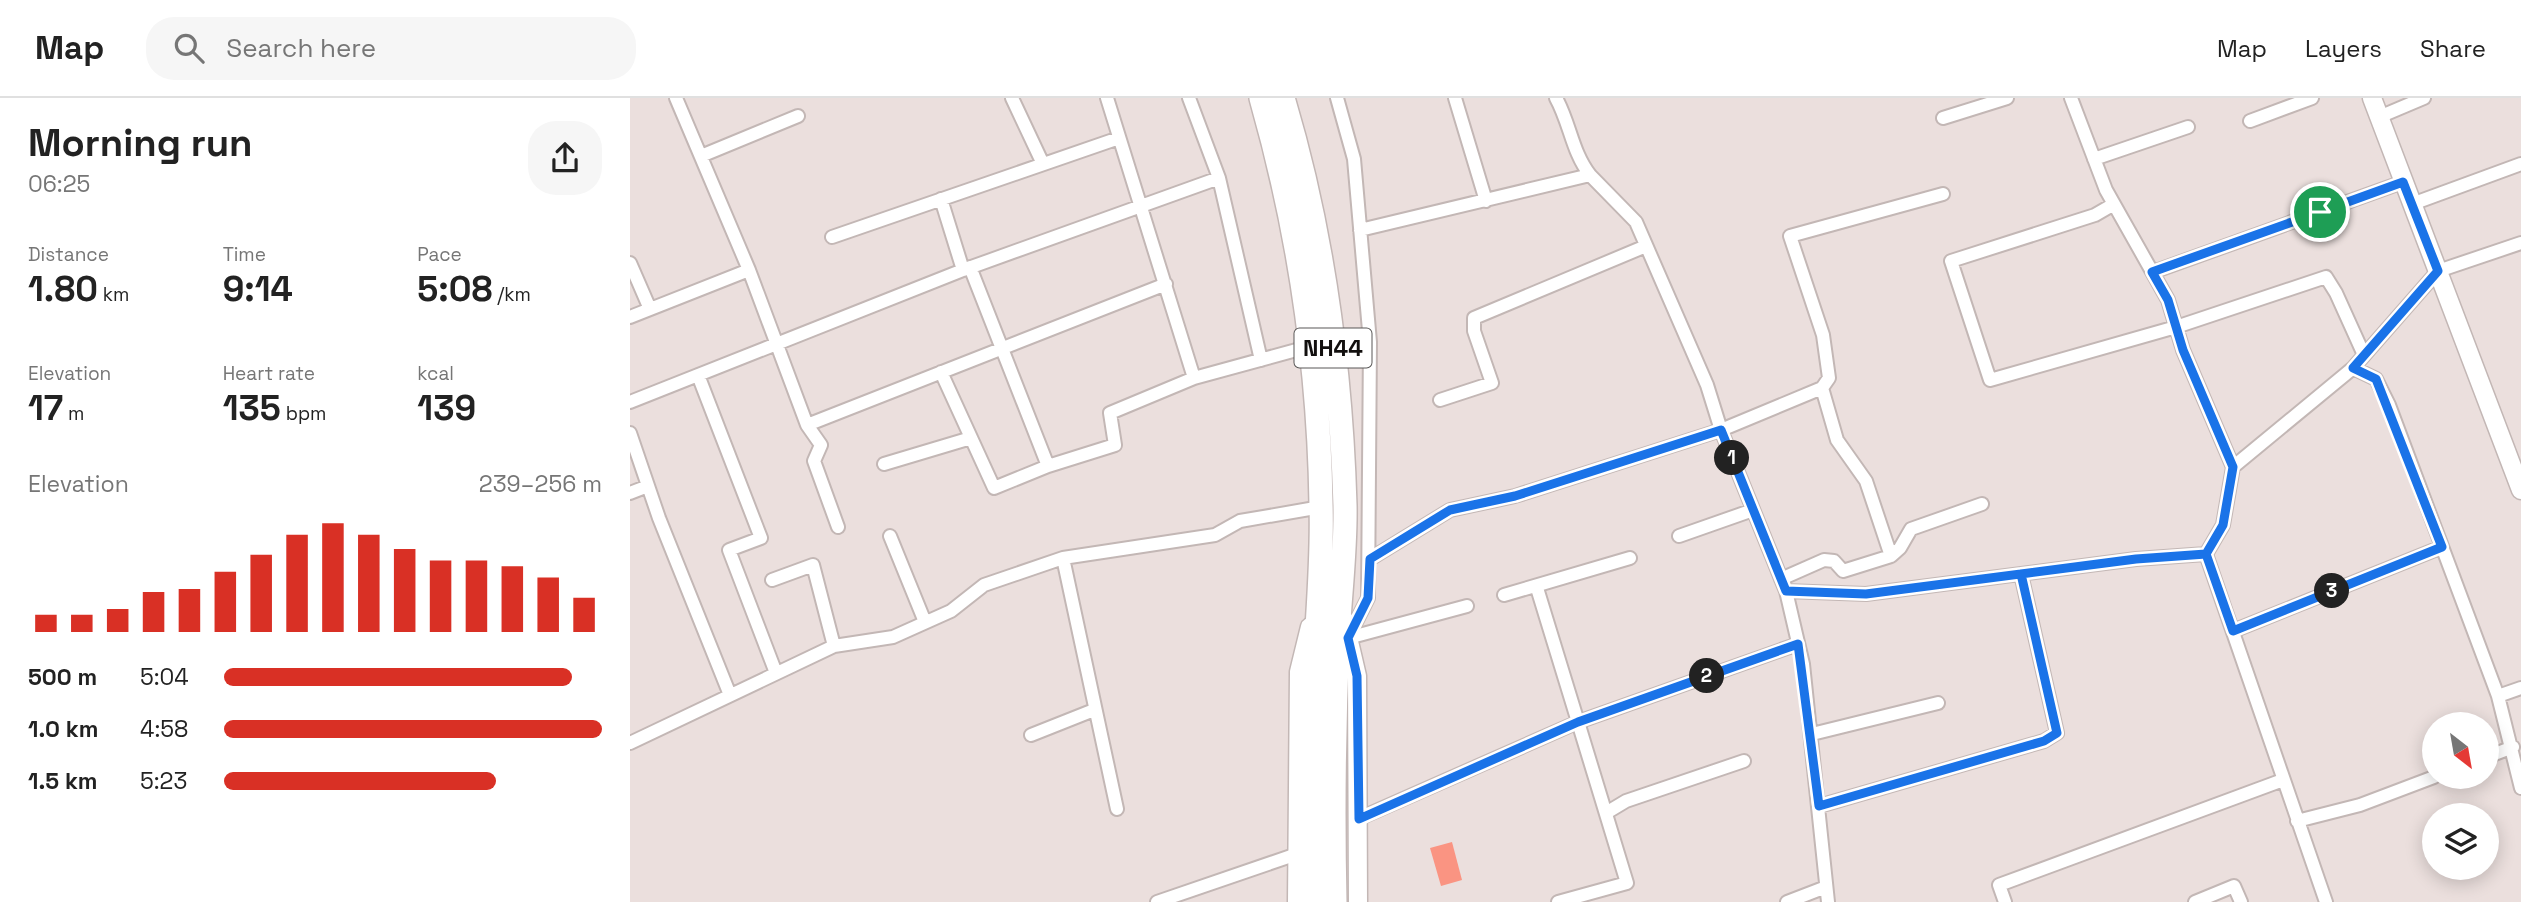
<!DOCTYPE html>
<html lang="en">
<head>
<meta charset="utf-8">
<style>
	body { margin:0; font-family:"Space Grotesk",sans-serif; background:#f6f6f6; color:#222; height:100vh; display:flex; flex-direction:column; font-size:26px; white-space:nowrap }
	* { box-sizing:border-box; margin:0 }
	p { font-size:23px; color:#767676 }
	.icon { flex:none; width:38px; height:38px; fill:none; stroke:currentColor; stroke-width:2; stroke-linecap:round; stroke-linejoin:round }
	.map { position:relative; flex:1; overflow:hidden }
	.panel { display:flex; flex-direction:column; background:#fff; width:630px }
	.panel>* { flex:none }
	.needle { width:46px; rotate:149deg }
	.fabs { position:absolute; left:1792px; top:614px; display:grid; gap:14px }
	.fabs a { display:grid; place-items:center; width:77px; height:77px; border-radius:50%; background:#fff; box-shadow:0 4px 18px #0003; font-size:35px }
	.pin { position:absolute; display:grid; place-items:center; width:60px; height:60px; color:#fff; margin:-30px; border:4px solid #fff; border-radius:50%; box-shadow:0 2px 7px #0007 }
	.km { position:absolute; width:35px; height:35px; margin:-18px; border-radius:50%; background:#222; color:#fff; font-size:19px; line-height:35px; text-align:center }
	.round { display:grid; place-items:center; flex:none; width:74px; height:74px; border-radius:28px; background:#f6f6f6 }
	.summary { display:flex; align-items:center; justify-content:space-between; height:119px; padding:0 28px }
	h1 { font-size:38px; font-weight:700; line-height:52px }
	.stats { display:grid; grid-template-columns:repeat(3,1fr); gap:10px; height:119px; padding:7px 28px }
	.stats div { display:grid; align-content:center }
	.stats b { font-size:35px; font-weight:700 }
	.stats small { font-size:19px; font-weight:400 }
	.stats p { font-size:19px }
	.chart { height:196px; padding:14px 28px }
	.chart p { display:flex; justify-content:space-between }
	.chart svg { width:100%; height:126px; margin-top:7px; stroke:#d93025; stroke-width:6 }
	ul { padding:0 28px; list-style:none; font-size:23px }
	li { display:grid; grid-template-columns:112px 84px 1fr; align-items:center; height:52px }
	li i { height:18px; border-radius:9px; background:#d93025 }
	header { display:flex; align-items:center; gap:42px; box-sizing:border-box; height:98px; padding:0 35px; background:#fff; border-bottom:2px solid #e0e0e0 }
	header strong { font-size:33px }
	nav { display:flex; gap:38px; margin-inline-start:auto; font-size:24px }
	.search { width:490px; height:63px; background:#f6f6f6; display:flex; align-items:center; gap:18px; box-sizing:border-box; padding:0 24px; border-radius:28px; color:#767676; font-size:26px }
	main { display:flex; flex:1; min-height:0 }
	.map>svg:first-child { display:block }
	.building { fill:#fa9482 }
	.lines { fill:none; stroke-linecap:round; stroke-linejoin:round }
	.street-casing { stroke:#c3b7b5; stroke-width:16 }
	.secondary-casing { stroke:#c3b7b5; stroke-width:21 }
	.highway-casing { stroke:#c3b7b5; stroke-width:26 }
	.street { stroke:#fff; stroke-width:12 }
	.secondary { stroke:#fff; stroke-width:18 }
	.highway { stroke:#fff; stroke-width:23 }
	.route-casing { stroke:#fff; stroke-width:14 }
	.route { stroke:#1a73e8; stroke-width:9 }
	.labels { text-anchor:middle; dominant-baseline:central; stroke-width:5; stroke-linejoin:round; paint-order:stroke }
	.shield { fill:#fff; stroke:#595756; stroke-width:2 }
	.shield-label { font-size:23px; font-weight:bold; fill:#120f0e }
</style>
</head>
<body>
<header>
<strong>Map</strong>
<div class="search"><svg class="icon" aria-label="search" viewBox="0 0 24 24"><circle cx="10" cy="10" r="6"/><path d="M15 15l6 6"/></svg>Search here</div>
<nav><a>Map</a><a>Layers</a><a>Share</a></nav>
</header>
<main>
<section class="panel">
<div class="summary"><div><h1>Morning run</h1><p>06:25</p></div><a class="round"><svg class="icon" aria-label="share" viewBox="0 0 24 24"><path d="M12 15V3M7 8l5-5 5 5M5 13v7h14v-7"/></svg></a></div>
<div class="stats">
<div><p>Distance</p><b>1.80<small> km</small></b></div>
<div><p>Time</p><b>9:14</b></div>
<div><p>Pace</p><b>5:08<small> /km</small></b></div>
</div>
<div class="stats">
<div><p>Elevation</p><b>17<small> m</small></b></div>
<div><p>Heart rate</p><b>135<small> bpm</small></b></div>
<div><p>kcal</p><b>139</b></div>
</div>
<div class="chart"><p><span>Elevation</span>239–256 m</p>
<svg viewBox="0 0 160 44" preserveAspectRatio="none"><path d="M5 44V38M15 44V38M25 44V36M35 44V30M45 44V29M55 44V23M65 44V17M75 44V10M85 44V6M95 44V10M105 44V15M115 44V19M125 44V19M135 44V21M145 44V25M155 44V32"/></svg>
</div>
<ul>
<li><b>500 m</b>5:04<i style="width:92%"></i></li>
<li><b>1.0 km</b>4:58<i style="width:100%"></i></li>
<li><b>1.5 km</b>5:23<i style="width:72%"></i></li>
</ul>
</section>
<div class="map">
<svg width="1891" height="804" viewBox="0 0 1891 804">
	<rect width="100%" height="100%" fill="#ebdfdd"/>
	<path class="building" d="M 822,744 L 832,782 L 811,788 L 800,750 Z"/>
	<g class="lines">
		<g class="street-casing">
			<path id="street" d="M 46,0 L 119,172 L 177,327 L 536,186
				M 382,0 L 413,66
				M 559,0 L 589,80 L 631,262
				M 707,0 L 724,61 L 740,244 L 738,500 L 718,540
				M 825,0 L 856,103
				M 926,0 C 940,25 942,54 960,77
				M 1441,0 L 1476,92 L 1538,202 L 1553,252 L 1603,369
				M 1749,19 L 1794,0
				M 1313,20 L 1377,0
				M 1620,23 L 1682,0
				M 71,58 L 168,18
				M 1464,61 L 1558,29
				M 311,101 L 333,172
				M 1484,106 L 1465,117 L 1321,163 L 1360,282 L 1546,229 L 1696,179 L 1706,195 L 1734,257
				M 1782,106 L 1891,66
				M 730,132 L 960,77 L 1006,124 L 1077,287 L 1091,332 L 1156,493 L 1173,566 L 1198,804
				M 202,139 L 489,40
				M 0,165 L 20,211
				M 340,169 L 418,368 L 485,347 L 480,315 L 564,280 L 477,0
				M 1523,174 L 1773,84
				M 0,219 L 119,172
				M 1723,270 L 1746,281 L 1759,307 L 1868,598 L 1891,690
				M 311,274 L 364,390 L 418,368
				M 68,277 L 131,440 L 99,452 L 146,575
				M 564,280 L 681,248
				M 810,302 L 862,285 L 844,233 L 844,220 L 1016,148
				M 0,304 L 333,172 L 589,80
				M 177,327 L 191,347 L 184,363 L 208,429
				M 0,335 L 29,420 L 100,597
				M 254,366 L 341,340
				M 0,395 L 18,388
				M 260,438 L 295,524
				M 1049,438 L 1123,412
				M 1261,458 L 1270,450 L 1281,431 L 1352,406
				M 433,460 L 487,711
				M 740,461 L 820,412 L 885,398 L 1091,332 L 1192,290 L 1199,280 L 1193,237 L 1160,138 L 1313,96
				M 1151,481 L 1194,462 L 1204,463 L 1213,473 L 1261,458 L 1236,383 L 1207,342 L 1192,290
				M 142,482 L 183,467 L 204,548
				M 907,490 L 948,624 L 1168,546
				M 1156,493 L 1236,496 L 1506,461 L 1576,456
				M 874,497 L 1000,460
				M 1603,533 L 1812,449
				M 718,540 L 837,508
				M 1868,598 L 1891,590
				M 1182,636 L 1308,605
				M 401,637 L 464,612
				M 0,645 L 204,548 L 263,539 L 321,513 L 354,487 L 433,460 L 585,437 L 610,423 L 691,409
				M 1857,659 L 1883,649
				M 1189,708 L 1414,643 L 1427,635 L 1391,476
				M 976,715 L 996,703 L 1114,663
				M 728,721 L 948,624 L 997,785 L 928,804
				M 1667,723 L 1730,707 L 1804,679
				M 527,804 L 667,756
				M 1157,804 L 1196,789
				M 1375,804 L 1369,787 L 1653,682
				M 1565,804 L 1604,788 L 1611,804
				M 1696,804 L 1576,456 L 1593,427 L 1603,369 L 1723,270 L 1808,173 L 1891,145"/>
		</g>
		<g class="secondary-casing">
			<path id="secondary" d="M 1742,0 L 1891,392
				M 714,522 L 727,578 L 728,804
				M 667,804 L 669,574 L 680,529"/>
		</g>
		<g class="highway-casing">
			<path id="highway" d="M 631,0 C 669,133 689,269 691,407 C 693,467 686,527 684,587 C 683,659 685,732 687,804
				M 653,0 C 692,130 711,271 715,407 C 716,451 710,496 708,539 C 704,628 703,715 705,804"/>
		</g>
		<use href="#street" class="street"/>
		<use href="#secondary" class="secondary"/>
		<use href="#highway" class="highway"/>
	</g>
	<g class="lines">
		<g class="route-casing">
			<path id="route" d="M 1690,114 L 1522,174 L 1538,202 L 1553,252 L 1603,369 L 1593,427 L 1576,456 L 1506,461 L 1236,496 L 1156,493 L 1091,332 L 885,398 L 820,412 L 740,461 L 738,500 L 718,540 L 727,578 L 729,721 L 948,624 L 1168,546 L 1189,708 L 1414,643 L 1427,635 L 1391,476 L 1506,461 L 1576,456 L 1603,533 L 1812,449 L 1746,281 L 1723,270 L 1808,173 L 1773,84 L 1690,114"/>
		</g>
		<use href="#route" class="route"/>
	</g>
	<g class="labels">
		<rect class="shield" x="664.5" y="230.5" width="77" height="39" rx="5"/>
		<g class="shield-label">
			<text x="703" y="250">NH44</text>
		</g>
	</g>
</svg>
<div class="fabs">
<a><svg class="needle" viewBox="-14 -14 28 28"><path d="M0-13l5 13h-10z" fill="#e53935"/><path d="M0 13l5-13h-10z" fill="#767676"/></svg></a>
<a><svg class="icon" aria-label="layers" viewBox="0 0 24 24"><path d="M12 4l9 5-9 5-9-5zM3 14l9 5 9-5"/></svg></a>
</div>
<div class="pin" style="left:1690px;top:114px;background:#1e9e55"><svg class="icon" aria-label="arrive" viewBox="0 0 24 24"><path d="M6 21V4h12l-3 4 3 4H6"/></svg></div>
<b class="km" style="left:1102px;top:360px">1</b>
<b class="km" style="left:1077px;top:578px">2</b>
<b class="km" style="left:1702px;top:493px">3</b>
</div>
</main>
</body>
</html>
